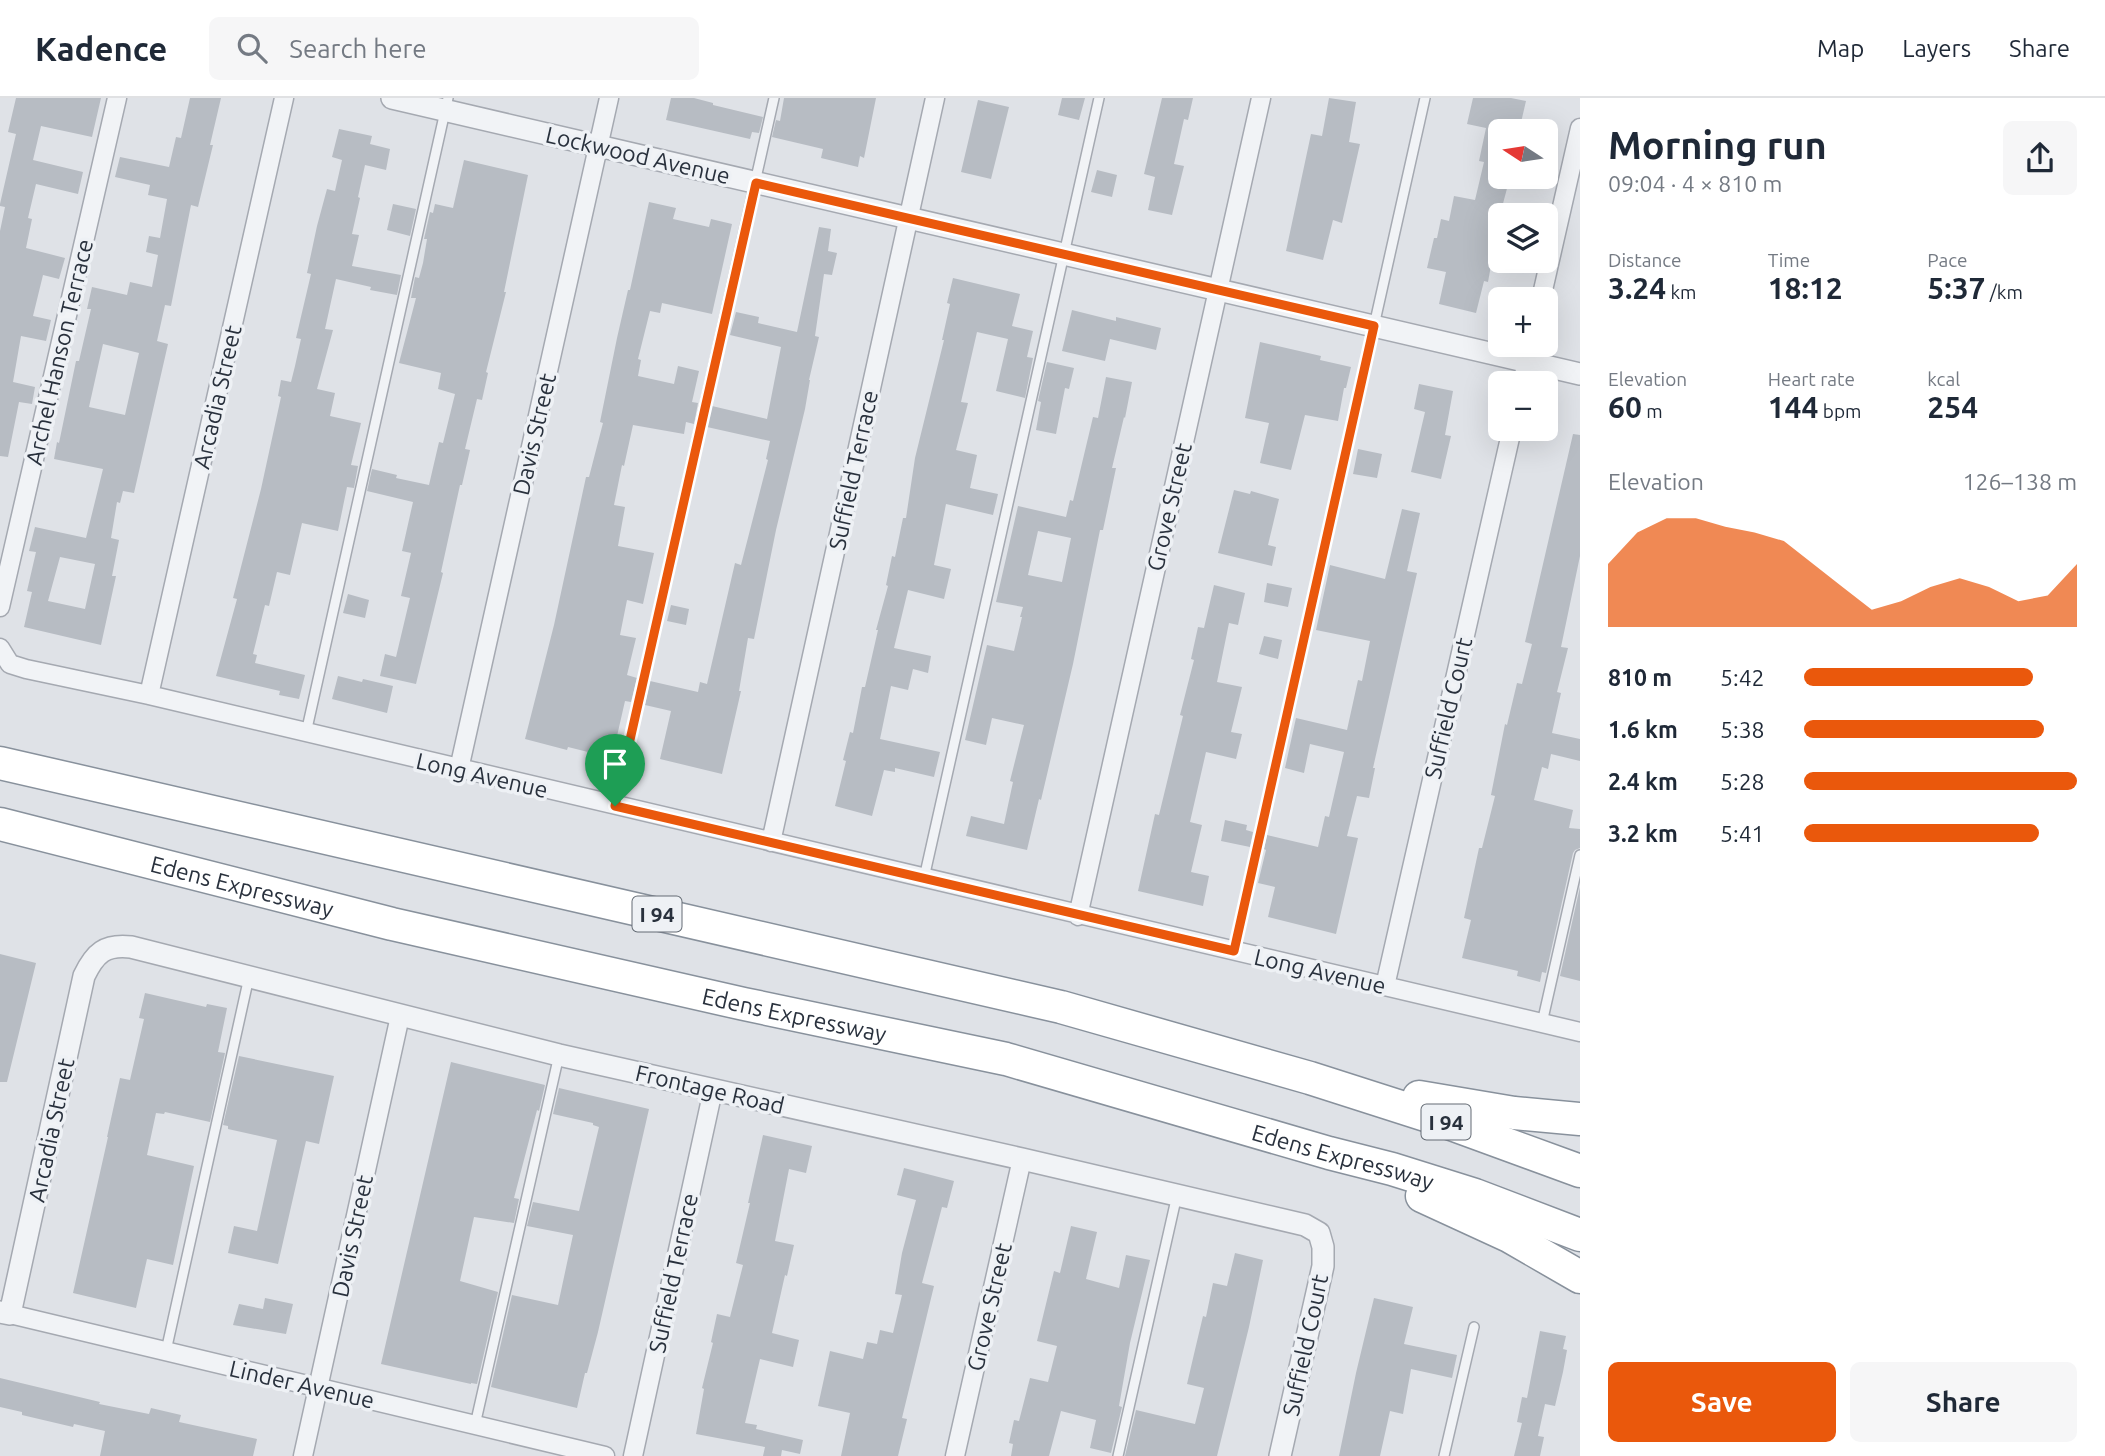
<!DOCTYPE html>
<html lang="en">
<head>
<meta charset="utf-8">
<style>
	body { margin:0; font-family:Ubuntu,sans-serif; background:#f6f6f7; color:#1f2937; height:100vh; display:flex; flex-direction:column; font-size:26px; white-space:nowrap }
	* { box-sizing:border-box; margin:0 }
	p { font-size:23px; color:#747a83 }
	.icon { flex:none; width:38px; height:38px; fill:none; stroke:currentColor; stroke-width:2; stroke-linecap:round; stroke-linejoin:round }
	.map { position:relative; flex:1; overflow:hidden }
	.panel { display:flex; flex-direction:column; background:#fff; width:525px }
	.panel>* { flex:none }
	.needle { width:46px; rotate:282deg }
	.tools { position:absolute; left:1488px; top:21px; display:grid; gap:14px }
	.tools a { display:grid; place-items:center; width:70px; height:70px; border-radius:10px; background:#fff; box-shadow:0 7px 28px #0002; font-size:35px }
	.pin { position:absolute; display:grid; place-items:center; width:60px; height:60px; color:#fff; margin:-72px -30px; border-radius:50% 50% 50% 0; rotate:-45deg; box-shadow:0 0 7px #0007 }
	.pin .icon { rotate:45deg }
	.round { display:grid; place-items:center; flex:none; width:74px; height:74px; border-radius:10px; background:#f6f6f7 }
	.headline { display:flex; align-items:center; justify-content:space-between; height:119px; padding:0 28px }
	h1 { font-size:38px; font-weight:700; line-height:52px }
	.figures { display:grid; grid-template-columns:repeat(3,1fr); gap:10px; height:119px; padding:7px 28px }
	.figures div { display:grid; align-content:center }
	.figures b { font-size:30px; font-weight:700 }
	.figures small { font-size:19px; font-weight:400 }
	.figures p { font-size:19px }
	.chart { height:196px; padding:14px 28px }
	.chart p { display:flex; justify-content:space-between }
	.chart svg { width:100%; height:126px; margin-top:7px; fill:#ea580c; opacity:.7 }
	.cta { display:flex; gap:14px; margin-top:auto; padding:14px 28px }
	.cta a { flex:1; height:80px; border-radius:10px; background:#ea580c; color:#fff; font-size:28px; font-weight:700; line-height:80px; text-align:center }
	.cta a+a { background:#f6f6f7; color:#1f2937 }
	ul { padding:0 28px; list-style:none; font-size:23px }
	li { display:grid; grid-template-columns:112px 84px 1fr; align-items:center; height:52px }
	li i { height:18px; border-radius:9px; background:#ea580c }
	header { display:flex; align-items:center; gap:42px; box-sizing:border-box; height:98px; padding:0 35px; background:#fff; border-bottom:2px solid #e0e1e3 }
	header strong { font-size:33px }
	nav { display:flex; gap:38px; margin-inline-start:auto; font-size:24px }
	.search { width:490px; height:63px; background:#f6f6f7; display:flex; align-items:center; gap:18px; box-sizing:border-box; padding:0 24px; border-radius:10px; color:#747a83; font-size:26px }
	main { display:flex; flex:1; min-height:0 }
	.map>svg:first-child { display:block }
	.building { fill:#b7bcc3; fill-rule:evenodd }
	.lines { fill:none; stroke-linecap:round; stroke-linejoin:round }
	.service-casing { stroke:#a5a9b1; stroke-width:12 }
	.minor-casing { stroke:#a5a9b1; stroke-width:21 }
	.tertiary-casing { stroke:#a5a9b1; stroke-width:24 }
	.motorway-casing { stroke:#88919c; stroke-width:35 }
	.service { stroke:#f1f3f6; stroke-width:9 }
	.minor { stroke:#f1f3f6; stroke-width:18 }
	.tertiary { stroke:#f1f3f6; stroke-width:21 }
	.motorway { stroke:#fff; stroke-width:32 }
	.route-casing { stroke:#fff; stroke-width:14 }
	.route { stroke:#ea580c; stroke-width:9 }
	.labels { text-anchor:middle; dominant-baseline:central; stroke-width:7; stroke-linejoin:round; paint-order:stroke }
	.shield { fill:#eef1f5; stroke:#646b74; stroke-width:2 }
	.shield-label { font-size:21px; font-weight:bold; fill:#29313d }
	.street-label { font-size:23px; fill:#29313d; stroke:#eef1f5 }
</style>
</head>
<body>
<header>
<strong>Kadence</strong>
<div class="search"><svg class="icon" aria-label="search" viewBox="0 0 24 24"><circle cx="10" cy="10" r="6"/><path d="M15 15l6 6"/></svg>Search here</div>
<nav><a>Map</a><a>Layers</a><a>Share</a></nav>
</header>
<main>
<div class="map">
<svg width="1580" height="1358" viewBox="0 0 1580 1358">
	<rect width="100%" height="100%" fill="#dfe2e7"/>
	<path class="building" d="M 16,0 L 101,0 L 92,39 L 41,28 L 33,62 L 83,74 L 78,96 L 36,86 L 28,120 L 32,121 L 26,150 L 65,160 L 59,181 L 43,177 L 33,218 L 51,222 L 46,243 L 21,238 L 13,284 L 35,289 L 32,306 L 19,304 L 8,359 L 0,358 L 0,133 L 5,109 L 0,108 L 0,106 L 16,36 L 8,34 Z
		M 190,0 L 221,0 L 210,47 L 213,47 L 198,109 L 191,107 L 171,208 L 165,207 L 157,243 L 168,246 L 134,395 L 123,393 L 120,405 L 117,404 L 111,440 L 119,442 L 112,478 L 116,478 L 101,547 L 24,529 L 32,494 L 27,493 L 36,454 L 29,453 L 35,429 L 86,440 L 103,371 L 54,361 L 57,344 L 59,345 L 76,263 L 79,263 L 91,211 L 87,211 L 92,189 L 127,197 L 130,184 L 152,189 L 158,157 L 146,154 L 149,138 L 160,140 L 167,101 L 148,97 L 150,87 L 115,79 L 120,59 L 169,69 L 176,39 L 181,40 ZM 103,246 L 139,255 L 125,317 L 89,309 ZM 60,459 L 95,466 L 85,511 L 48,503 Z
		M 671,0 L 694,0 L 713,5 L 713,7 L 763,19 L 759,35 L 752,34 L 750,41 L 666,22 Z
		M 784,0 L 876,0 L 864,60 L 860,58 L 858,69 L 821,60 L 823,51 L 772,39 L 776,22 L 780,23 Z
		M 1062,0 L 1085,0 L 1079,22 L 1058,17 Z
		M 1162,0 L 1193,0 L 1188,22 L 1184,21 L 1174,66 L 1184,68 L 1172,117 L 1148,112 L 1155,79 L 1144,76 Z
		M 1329,0 L 1356,4 L 1349,44 L 1360,46 L 1342,125 L 1333,122 L 1323,162 L 1286,153 L 1311,36 L 1322,38 Z
		M 1473,0 L 1511,0 L 1526,3 L 1519,33 L 1500,33 L 1500,79 L 1510,79 L 1500,117 L 1488,184 L 1484,183 L 1476,215 L 1439,206 L 1446,174 L 1427,170 L 1434,140 L 1437,140 L 1441,121 L 1449,123 L 1454,98 L 1475,102 L 1484,64 L 1479,63 L 1486,30 L 1467,26 Z
		M 978,2 L 1009,9 L 991,81 L 961,74 Z
		M 339,31 L 372,38 L 370,46 L 390,51 L 386,72 L 365,67 L 358,99 L 360,100 L 352,136 L 359,137 L 352,168 L 401,177 L 397,197 L 370,192 L 371,189 L 336,181 L 325,231 L 333,232 L 317,291 L 335,295 L 330,318 L 361,325 L 351,367 L 358,368 L 354,390 L 347,389 L 338,433 L 302,425 L 290,477 L 277,474 L 269,508 L 265,507 L 253,556 L 257,557 L 255,565 L 305,577 L 299,601 L 279,597 L 280,593 L 216,578 L 237,501 L 233,500 L 261,391 L 281,299 L 278,298 L 281,282 L 291,284 L 295,268 L 301,241 L 296,240 L 311,176 L 307,175 L 317,128 L 327,91 L 335,93 L 342,62 L 332,59 Z
		M 464,62 L 528,77 L 504,194 L 506,194 L 486,274 L 488,275 L 482,302 L 477,301 L 465,351 L 470,352 L 462,387 L 460,387 L 441,474 L 443,475 L 416,586 L 380,578 L 385,556 L 396,559 L 410,500 L 401,498 L 411,455 L 402,453 L 413,404 L 367,393 L 372,371 L 397,377 L 396,380 L 429,387 L 439,344 L 443,345 L 455,296 L 438,291 L 441,275 L 399,265 L 416,200 L 411,200 L 415,179 L 419,180 L 423,165 L 427,141 L 424,141 L 430,114 L 433,115 L 435,106 L 453,110 Z
		M 1097,72 L 1117,77 L 1112,99 L 1091,94 Z
		M 649,104 L 676,110 L 673,121 L 709,129 L 711,121 L 732,126 L 712,216 L 662,205 L 660,215 L 650,213 L 638,261 L 641,262 L 638,278 L 674,286 L 678,268 L 699,273 L 692,304 L 698,305 L 694,326 L 686,324 L 684,336 L 633,327 L 624,368 L 622,367 L 614,407 L 625,409 L 618,448 L 654,455 L 643,506 L 627,502 L 620,537 L 636,540 L 627,577 L 637,580 L 631,604 L 625,603 L 612,660 L 568,649 L 567,652 L 525,641 L 554,527 L 586,379 L 589,379 L 603,325 L 600,324 L 617,240 L 628,192 L 630,192 Z
		M 393,106 L 416,111 L 410,138 L 387,132 Z
		M 819,129 L 831,131 L 828,153 L 837,155 L 832,177 L 824,176 L 815,238 L 819,239 L 809,282 L 810,282 L 805,311 L 776,432 L 754,541 L 748,540 L 739,593 L 741,593 L 722,676 L 660,661 L 671,613 L 645,607 L 650,583 L 698,594 L 700,584 L 707,586 L 735,465 L 741,467 L 768,362 L 766,361 L 770,343 L 707,329 L 712,308 L 767,321 L 781,249 L 730,237 L 736,214 L 759,219 L 758,225 L 797,234 Z
		M 953,180 L 1020,196 L 1012,228 L 1033,233 L 1027,259 L 1033,260 L 1025,300 L 996,293 L 1008,241 L 977,234 L 961,304 L 968,305 L 956,352 L 977,357 L 970,390 L 998,396 L 993,417 L 946,406 L 934,467 L 951,471 L 944,501 L 908,492 L 894,550 L 931,558 L 928,575 L 913,571 L 908,592 L 891,588 L 880,641 L 940,654 L 934,679 L 895,670 L 895,674 L 884,672 L 872,718 L 835,708 L 846,663 L 843,662 L 850,634 L 853,635 L 862,589 L 865,589 L 878,532 L 876,532 L 888,488 L 886,487 L 892,458 L 895,459 L 903,420 L 906,420 L 915,360 L 944,242 L 942,242 L 950,206 L 947,205 Z
		M 1072,212 L 1116,223 L 1116,219 L 1161,230 L 1156,252 L 1110,241 L 1105,263 L 1062,253 Z
		M 1260,244 L 1321,258 L 1320,262 L 1351,269 L 1346,290 L 1344,290 L 1338,323 L 1305,317 L 1291,372 L 1260,365 L 1269,325 L 1245,320 Z
		M 1047,264 L 1074,270 L 1069,291 L 1065,290 L 1056,336 L 1036,332 L 1041,304 L 1038,303 Z
		M 1106,279 L 1132,284 L 1125,320 L 1124,319 L 1112,370 L 1116,370 L 1103,432 L 1100,432 L 1073,566 L 1041,702 L 1039,701 L 1027,752 L 966,738 L 971,718 L 1004,726 L 1013,684 L 1010,683 L 1024,627 L 992,620 L 986,647 L 965,642 L 987,547 L 1014,553 L 1022,519 L 1020,519 L 1023,509 L 996,504 L 1018,408 L 1066,419 L 1070,402 L 1073,403 L 1093,319 L 1098,320 ZM 1038,433 L 1071,440 L 1062,484 L 1028,477 Z
		M 1419,286 L 1453,293 L 1445,337 L 1451,338 L 1441,381 L 1411,374 L 1425,314 L 1414,311 Z
		M 1573,336 L 1580,337 L 1580,458 L 1561,549 L 1568,550 L 1557,594 L 1561,595 L 1552,635 L 1580,641 L 1580,663 L 1551,656 L 1548,671 L 1542,669 L 1534,702 L 1573,712 L 1569,730 L 1580,731 L 1580,750 L 1575,752 L 1573,755 L 1546,875 L 1542,874 L 1540,884 L 1517,878 L 1518,873 L 1462,860 L 1471,822 L 1464,820 L 1479,750 L 1482,750 L 1495,698 L 1491,697 L 1505,626 L 1507,627 L 1517,585 L 1522,586 L 1532,546 L 1525,544 Z
		M 1358,351 L 1382,356 L 1377,380 L 1353,376 Z
		M 1234,392 L 1250,396 L 1251,393 L 1279,401 L 1268,447 L 1276,449 L 1272,468 L 1218,455 Z
		M 1402,411 L 1420,415 L 1407,473 L 1417,475 L 1373,670 L 1375,670 L 1369,700 L 1357,698 L 1347,738 L 1358,740 L 1336,836 L 1268,819 L 1275,789 L 1258,785 L 1266,752 L 1264,751 L 1267,737 L 1318,749 L 1325,718 L 1329,719 L 1344,654 L 1310,646 L 1304,675 L 1285,670 L 1296,620 L 1347,632 L 1358,582 L 1362,583 L 1370,543 L 1316,532 L 1330,467 L 1385,481 Z
		M 1267,485 L 1292,490 L 1288,509 L 1264,504 Z
		M 1214,487 L 1245,495 L 1238,527 L 1229,525 L 1217,584 L 1242,589 L 1231,634 L 1242,636 L 1236,661 L 1206,654 L 1190,724 L 1202,727 L 1191,774 L 1209,778 L 1203,808 L 1138,793 L 1155,716 L 1159,717 L 1183,618 L 1180,617 L 1194,562 L 1191,561 L 1198,529 L 1204,530 Z
		M 348,496 L 369,502 L 365,520 L 343,515 Z
		M 671,507 L 689,511 L 686,527 L 667,523 Z
		M 1264,538 L 1282,542 L 1278,561 L 1259,556 Z
		M 338,578 L 362,584 L 363,581 L 393,588 L 387,615 L 332,601 Z
		M 1225,722 L 1247,727 L 1246,732 L 1253,734 L 1250,749 L 1221,743 Z
		M 1580,789 L 1580,883 L 1560,878 Z
		M 0,856 L 36,865 L 7,984 L 0,984 Z
		M 145,895 L 206,909 L 207,906 L 227,910 L 218,954 L 225,955 L 210,1024 L 165,1014 L 164,1016 L 156,1015 L 147,1057 L 194,1068 L 173,1167 L 147,1161 L 136,1210 L 73,1195 L 108,1039 L 107,1039 L 120,980 L 130,982 L 144,921 L 139,920 Z
		M 239,958 L 334,978 L 319,1046 L 306,1043 L 278,1166 L 228,1155 L 234,1128 L 257,1133 L 277,1042 L 228,1031 L 228,1028 L 223,1027 Z
		M 451,964 L 545,987 L 539,1013 L 537,1012 L 514,1100 L 519,1101 L 514,1125 L 474,1119 L 460,1183 L 498,1194 L 477,1286 L 471,1285 L 471,1286 L 381,1266 Z
		M 559,990 L 649,1011 L 598,1234 L 587,1275 L 585,1275 L 577,1310 L 491,1289 L 512,1197 L 558,1207 L 573,1137 L 527,1128 L 533,1104 L 579,1113 L 599,1029 L 593,1027 L 593,1025 L 553,1016 Z
		M 763,1037 L 812,1048 L 806,1075 L 789,1071 L 775,1143 L 794,1147 L 787,1178 L 785,1177 L 772,1235 L 799,1242 L 793,1269 L 760,1261 L 745,1325 L 757,1327 L 756,1331 L 803,1342 L 800,1356 L 782,1352 L 781,1358 L 763,1358 L 765,1349 L 696,1336 L 704,1291 L 702,1290 L 713,1245 L 711,1244 L 717,1216 L 730,1219 L 743,1167 L 736,1165 L 750,1105 L 748,1105 Z
		M 904,1070 L 954,1083 L 947,1110 L 942,1109 L 922,1185 L 934,1188 L 902,1320 L 907,1321 L 898,1358 L 841,1358 L 850,1315 L 818,1308 L 830,1253 L 863,1261 L 867,1244 L 877,1246 L 880,1232 L 893,1235 L 902,1197 L 895,1196 L 902,1155 L 916,1102 L 897,1097 Z
		M 1071,1128 L 1097,1134 L 1086,1181 L 1119,1190 L 1126,1157 L 1150,1162 L 1130,1245 L 1119,1308 L 1122,1309 L 1111,1355 L 1090,1350 L 1096,1322 L 1061,1313 L 1049,1358 L 1011,1358 L 1013,1346 L 1009,1345 L 1014,1322 L 1019,1323 L 1030,1280 L 1048,1284 L 1057,1248 L 1037,1243 L 1054,1173 L 1060,1175 Z
		M 1235,1155 L 1263,1162 L 1249,1229 L 1217,1358 L 1125,1358 L 1136,1312 L 1195,1326 L 1204,1290 L 1187,1286 L 1194,1256 L 1203,1218 L 1206,1219 L 1213,1185 L 1227,1188 Z
		M 265,1200 L 293,1206 L 286,1236 L 233,1227 L 239,1206 L 263,1211 Z
		M 1374,1200 L 1413,1209 L 1404,1246 L 1457,1257 L 1452,1280 L 1411,1271 L 1403,1316 L 1390,1313 L 1380,1358 L 1339,1358 L 1356,1275 Z
		M 1540,1233 L 1566,1238 L 1563,1251 L 1567,1252 L 1563,1274 L 1555,1308 L 1545,1306 L 1538,1338 L 1544,1339 L 1540,1358 L 1514,1358 L 1522,1325 L 1517,1324 L 1522,1299 L 1527,1300 Z
		M 0,1280 L 100,1304 L 99,1306 L 149,1316 L 151,1310 L 181,1317 L 179,1324 L 257,1341 L 253,1358 L 100,1358 L 105,1333 L 74,1326 L 73,1329 L 22,1317 L 22,1314 L 0,1309 Z"/>
	<g class="lines">
		<g class="service-casing">
			<path id="service" d="M 306,635 L 448,0
				M 615,708 L 774,0
				M 924,780 L 1099,0
				M 1234,853 L 1425,0
				M 1542,925 L 1580,757
				M 166,1253 L 249,879
				M 475,1327 L 559,957
				M 1118,1358 L 1177,1097
				M 1444,1358 L 1474,1229"/>
		</g>
		<g class="minor-casing">
			<path id="minor" d="M 1541,201 L 1580,30
				M 1522,285 L 1531,247
				M 0,509 L 117,0
				M 0,550 L 10,566 L 26,571 L 149,597 L 1580,934
				M 149,597 L 284,0
				M 459,671 L 609,0
				M 771,744 L 935,0
				M 1078,818 L 1261,0
				M 1385,888 L 1512,331
				M 10,1216 L 605,1358
				M 303,1358 L 400,918
				M 633,1358 L 713,992
				M 955,1358 L 1022,1061"/>
		</g>
		<g class="tertiary-casing">
			<path id="tertiary" d="M 392,0 L 1580,276
				M 0,1214 L 10,1216 L 84,878 C 95,855 105,846 131,849 L 559,957 L 1022,1061 L 1305,1127 L 1319,1135 L 1323,1149 L 1323,1168 L 1280,1358"/>
		</g>
		<g class="motorway-casing">
			<g id="motorway">
				<path d="M 0,665 L 1061,909 L 1310,980 L 1435,1020 L 1580,1073"/>
				<path id="s1" d="M 0,726 L 392,826 L 744,906 L 1006,961 L 1329,1055 L 1392,1071 L 1475,1097 L 1580,1137"/>
				<path d="M 1419,999 L 1514,1015 L 1580,1021"/>
				<path d="M 1422,1098 L 1509,1138 L 1580,1179"/>
			</g>
		</g>
		<use href="#service" class="service"/>
		<use href="#minor" class="minor"/>
		<use href="#tertiary" class="tertiary"/>
		<use href="#motorway" class="motorway"/>
	</g>
	<g class="lines">
		<g class="route-casing">
			<path id="route" d="M 756,85 L 1374,228 L 1234,853 L 615,708 Z"/>
		</g>
		<use href="#route" class="route"/>
	</g>
	<g class="labels">
		<g class="shield">
			<rect x="632.5" y="798.5" width="49" height="35" rx="5"/>
			<rect x="1421.5" y="1006.5" width="49" height="35" rx="5"/>
		</g>
		<g class="shield-label">
			<text x="657" y="816">I 94</text>
			<text x="1446" y="1024">I 94</text>
		</g>
		<g class="street-label">
			<text transform="translate(638 57) rotate(13)">Lockwood Avenue</text>
			<text transform="translate(59 254) rotate(-77)">Archel Hanson Terrace</text>
			<text transform="translate(217 299) rotate(-77)">Arcadia Street</text>
			<text transform="translate(534 336) rotate(-77)">Davis Street</text>
			<text transform="translate(853 372) rotate(-78)">Suffield Terrace</text>
			<text transform="translate(1169 409) rotate(-77)">Grove Street</text>
			<text transform="translate(1448 610) rotate(-77)">Suffield Court</text>
			<text transform="translate(482 677) rotate(13)">Long Avenue</text>
			<text stroke="none"><textPath href="#s1" startOffset="250">Edens Expressway</textPath></text>
			<text transform="translate(1320 873) rotate(13)">Long Avenue</text>
			<text stroke="none"><textPath href="#s1" startOffset="817">Edens Expressway</textPath></text>
			<text transform="translate(710 991) rotate(13)">Frontage Road</text>
			<text transform="translate(51 1032) rotate(-78)">Arcadia Street</text>
			<text stroke="none"><textPath href="#s1" startOffset="1384">Edens Expressway</textPath></text>
			<text transform="translate(352 1138) rotate(-78)">Davis Street</text>
			<text transform="translate(673 1175) rotate(-78)">Suffield Terrace</text>
			<text transform="translate(989 1209) rotate(-77)">Grove Street</text>
			<text transform="translate(1305 1247) rotate(-78)">Suffield Court</text>
			<text transform="translate(302 1286) rotate(13)">Linder Avenue</text>
		</g>
	</g>
</svg>
<div class="tools">
<a><svg class="needle" viewBox="-14 -14 28 28"><path d="M0-13l5 13h-10z" fill="#e53935"/><path d="M0 13l5-13h-10z" fill="#747a83"/></svg></a>
<a><svg class="icon" aria-label="layers" viewBox="0 0 24 24"><path d="M12 4l9 5-9 5-9-5zM3 14l9 5 9-5"/></svg></a>
<a>+</a>
<a>−</a>
</div>
<div class="pin" style="left:615px;top:708px;background:#1e9e55"><svg class="icon" aria-label="arrive" viewBox="0 0 24 24"><path d="M6 21V4h12l-3 4 3 4H6"/></svg></div>
</div>
<section class="panel">
<div class="headline"><div><h1>Morning run</h1><p>09:04 · 4 × 810 m</p></div><a class="round"><svg class="icon" aria-label="share" viewBox="0 0 24 24"><path d="M12 15V3M7 8l5-5 5 5M5 13v7h14v-7"/></svg></a></div>
<div class="figures">
<div><p>Distance</p><b>3.24<small> km</small></b></div>
<div><p>Time</p><b>18:12</b></div>
<div><p>Pace</p><b>5:37<small> /km</small></b></div>
</div>
<div class="figures">
<div><p>Elevation</p><b>60<small> m</small></b></div>
<div><p>Heart rate</p><b>144<small> bpm</small></b></div>
<div><p>kcal</p><b>254</b></div>
</div>
<div class="chart"><p><span>Elevation</span>126–138 m</p>
<svg viewBox="0 0 160 44" preserveAspectRatio="none"><path d="M0 44V22L10 11L20 6L30 6L40 9L50 11L60 14L70 22L80 30L90 38L100 35L110 30L120 27L130 30L140 35L150 33L160 22V44z"/></svg>
</div>
<ul>
<li><b>810 m</b>5:42<i style="width:84%"></i></li>
<li><b>1.6 km</b>5:38<i style="width:88%"></i></li>
<li><b>2.4 km</b>5:28<i style="width:100%"></i></li>
<li><b>3.2 km</b>5:41<i style="width:86%"></i></li>
</ul>
<div class="cta"><a>Save</a><a>Share</a></div>
</section>
</main>
</body>
</html>
